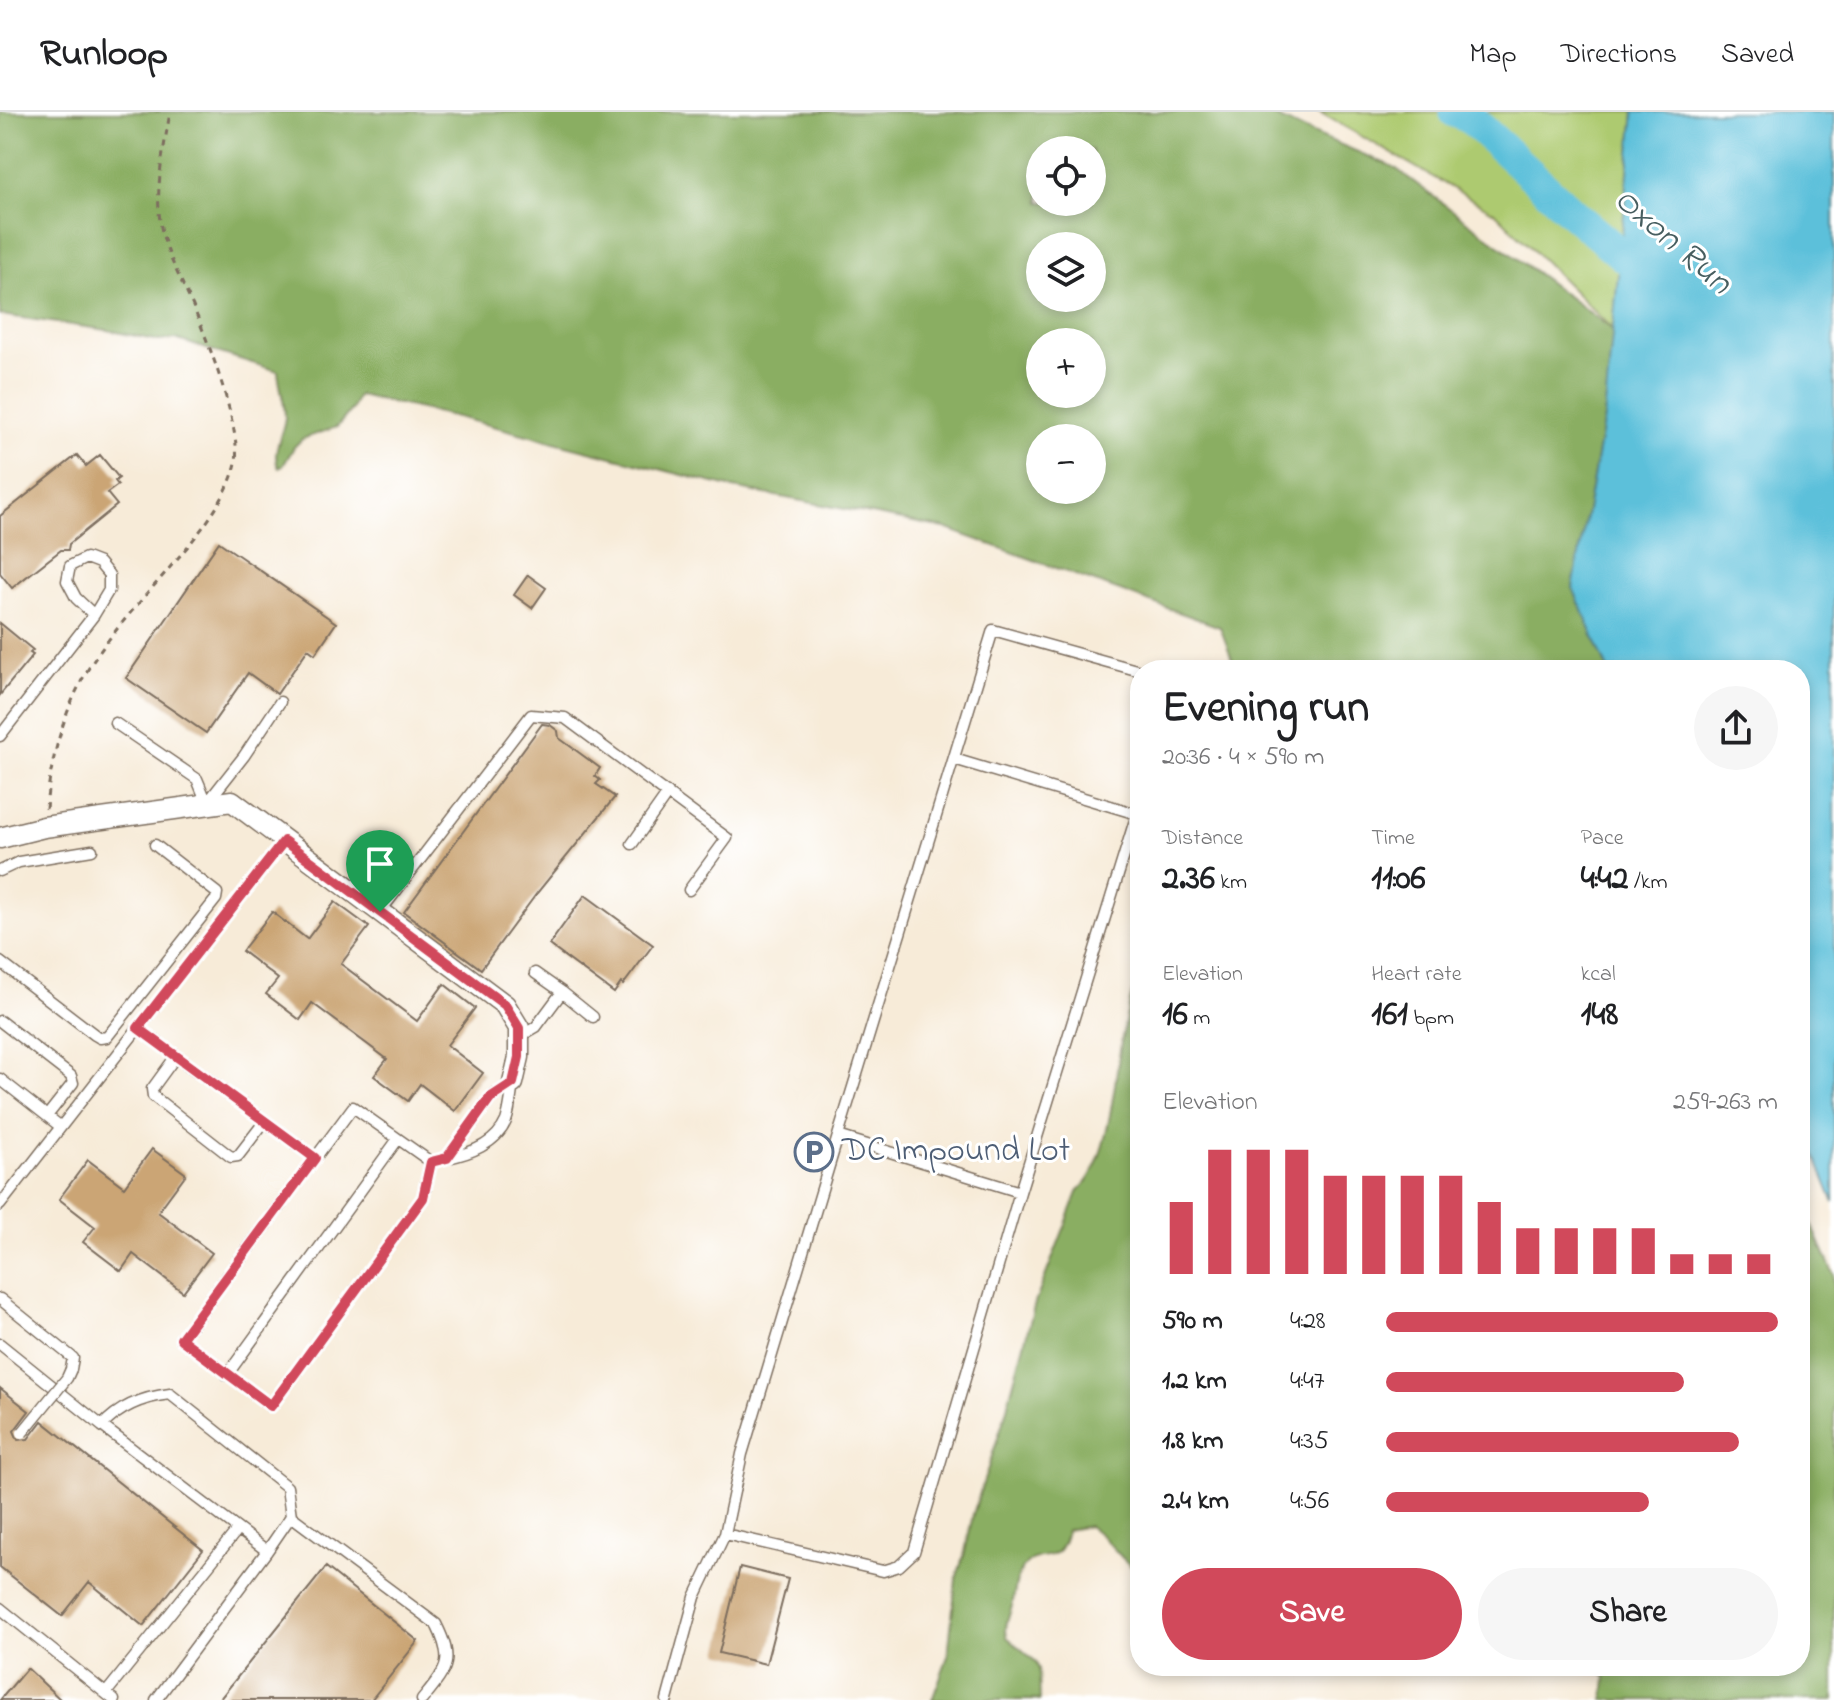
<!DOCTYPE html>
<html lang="en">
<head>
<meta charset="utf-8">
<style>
	body { margin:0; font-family:"Indie Flower",sans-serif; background:#f6f6f6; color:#202124; height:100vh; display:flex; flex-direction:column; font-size:30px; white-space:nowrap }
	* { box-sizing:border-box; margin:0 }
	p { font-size:26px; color:#757577 }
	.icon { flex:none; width:44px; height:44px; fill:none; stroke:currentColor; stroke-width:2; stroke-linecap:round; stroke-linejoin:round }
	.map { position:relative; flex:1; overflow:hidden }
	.details { position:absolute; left:1130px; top:548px; width:680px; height:1016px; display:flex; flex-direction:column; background:#fff; border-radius:32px; box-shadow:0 4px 12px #0003 }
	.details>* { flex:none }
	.tools { position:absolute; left:1026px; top:24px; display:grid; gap:16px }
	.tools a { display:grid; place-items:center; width:80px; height:80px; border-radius:50%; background:#fff; box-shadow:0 4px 12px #0003; font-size:40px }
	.pin { position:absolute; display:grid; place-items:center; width:68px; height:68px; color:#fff; margin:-82px -34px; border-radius:50% 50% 50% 0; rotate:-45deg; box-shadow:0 0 8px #0007 }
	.pin .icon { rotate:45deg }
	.round { display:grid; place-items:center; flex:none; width:84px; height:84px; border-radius:42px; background:#f6f6f6 }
	.overview { display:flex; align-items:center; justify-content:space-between; height:136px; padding:0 32px }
	h1 { font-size:44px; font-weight:700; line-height:60px }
	.metrics { display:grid; grid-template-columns:repeat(3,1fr); gap:12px; height:136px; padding:8px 32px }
	.metrics div { display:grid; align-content:center }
	.metrics b { font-size:34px; font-weight:700 }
	.metrics small { font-size:22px; font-weight:400 }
	.metrics p { font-size:22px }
	.chart { height:224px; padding:16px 32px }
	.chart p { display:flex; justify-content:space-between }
	.chart svg { width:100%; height:144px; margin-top:8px; stroke:#d1495b; stroke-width:6 }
	.action { display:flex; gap:16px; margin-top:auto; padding:16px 32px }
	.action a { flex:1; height:92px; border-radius:48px; background:#d1495b; color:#fff; font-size:32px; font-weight:700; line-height:92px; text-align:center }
	.action a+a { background:#f6f6f6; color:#202124 }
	ul { padding:0 32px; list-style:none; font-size:26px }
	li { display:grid; grid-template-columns:128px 96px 1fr; align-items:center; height:60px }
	li i { height:20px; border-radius:10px; background:#d1495b }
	header { display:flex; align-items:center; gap:48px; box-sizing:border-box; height:112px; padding:0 40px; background:#fff; border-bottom:2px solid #e0e0e0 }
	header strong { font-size:38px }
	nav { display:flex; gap:44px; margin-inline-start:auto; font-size:28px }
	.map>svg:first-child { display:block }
	.green { fill:#adca70; stroke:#747a47; stroke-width:2 }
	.forest { fill:#8aae62; stroke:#626c40; stroke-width:2; fill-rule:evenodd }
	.water { fill:#5cc0da; stroke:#4c757c; stroke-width:2 }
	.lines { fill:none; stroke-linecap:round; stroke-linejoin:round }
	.river { stroke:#5cc0da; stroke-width:32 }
	.building { fill:#cba575 }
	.lane-casing { stroke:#7d6e5f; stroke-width:13 }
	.street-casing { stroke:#7d6e5f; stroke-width:23 }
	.path { stroke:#7d6e5f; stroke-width:3; stroke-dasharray:6 6; stroke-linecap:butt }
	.lane { stroke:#fff; stroke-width:10 }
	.street { stroke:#fff; stroke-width:20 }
	.lane-bridge-casing { stroke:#7d6e5f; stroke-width:13; stroke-linecap:butt }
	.lane-bridge { stroke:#fff; stroke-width:10 }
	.route-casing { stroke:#fff; stroke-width:16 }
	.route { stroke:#d1495b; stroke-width:10 }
	.labels { text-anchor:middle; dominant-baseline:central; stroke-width:6; stroke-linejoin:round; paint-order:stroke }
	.service-label { font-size:34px; fill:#4e5e75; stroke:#fff; text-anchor:start }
	.water-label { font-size:36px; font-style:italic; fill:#475e60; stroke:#fff }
</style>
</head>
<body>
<header>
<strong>Runloop</strong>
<nav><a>Map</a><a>Directions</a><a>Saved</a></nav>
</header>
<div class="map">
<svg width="1834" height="1588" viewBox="0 0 1834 1588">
	<rect width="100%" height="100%" fill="#fff"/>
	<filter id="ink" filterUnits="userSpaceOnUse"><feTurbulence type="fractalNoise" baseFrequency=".0125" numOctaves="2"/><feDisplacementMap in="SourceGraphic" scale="16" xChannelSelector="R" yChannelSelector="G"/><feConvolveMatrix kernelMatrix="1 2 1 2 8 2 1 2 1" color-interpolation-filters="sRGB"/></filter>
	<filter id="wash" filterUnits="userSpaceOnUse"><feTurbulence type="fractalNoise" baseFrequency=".006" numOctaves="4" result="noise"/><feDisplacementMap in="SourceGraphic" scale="32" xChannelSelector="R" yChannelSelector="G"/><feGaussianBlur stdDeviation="1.8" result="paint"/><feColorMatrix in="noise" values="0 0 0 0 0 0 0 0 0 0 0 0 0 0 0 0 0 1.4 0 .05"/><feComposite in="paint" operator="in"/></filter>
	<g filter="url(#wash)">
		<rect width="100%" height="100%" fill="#f7ebd8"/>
		<path class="green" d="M 1319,0 L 1634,0 L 1613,218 L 1496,101 Z"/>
		<path class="forest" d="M 0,0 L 1263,0 L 1394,55 L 1613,218 L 1604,306 L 1573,476 L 1608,558 L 1233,558 L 1234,552 L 1220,515 L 945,416 L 733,376 L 457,305 L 358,283 L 352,297 L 337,315 L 302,327 L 294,335 L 283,354 L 279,356 C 270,341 284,321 285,305 C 285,290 279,274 278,259 L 175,227 L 159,229 L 107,218 L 0,203 ZM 1040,38 L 1092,38 L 1092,90 L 1040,90 ZM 1040,134 L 1092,134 L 1092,186 L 1040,186 ZM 1040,230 L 1092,230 L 1092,282 L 1040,282 ZM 1040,326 L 1092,326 L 1092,378 L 1040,378 Z
			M 1140,853 L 1140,1461 C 1119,1448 1111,1428 1089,1414 L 1067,1418 C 1058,1459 1041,1433 1023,1456 C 1015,1467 1015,1481 1012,1494 C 1009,1505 1004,1513 1007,1525 L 1035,1549 L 1039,1557 L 1040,1588 L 932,1588 L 948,1544 L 956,1467 L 965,1440 L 973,1402 L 1004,1307 L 1035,1191 L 1079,1078 C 1108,1053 1114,975 1120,938 C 1124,909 1132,881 1140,853 Z
			M 1800,1086 L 1834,1163 L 1834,1588 L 1604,1588 L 1606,1565 L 1592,1554 L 1800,1554 Z"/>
		<path class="water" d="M 1634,0 L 1834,0 L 1834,1091 L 1800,1007 L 1800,558 L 1608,558 L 1573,476 L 1604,306 Z"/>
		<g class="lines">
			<path class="river" d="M 1455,0 L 1470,6 L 1577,105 L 1653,169"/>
		</g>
		<g id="blocks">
			<path class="building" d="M 77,343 L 86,354 L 100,343 L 119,366 L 115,369 L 118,373 L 107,381 L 117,393 L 69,432 L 68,438 L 61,438 L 12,476 L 0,461 L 0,404 Z
				M 219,430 L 336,511 L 315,542 L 308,537 L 277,582 L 248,561 L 206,621 L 126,566 Z
				M 528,463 L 546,476 L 532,496 L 514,483 Z
				M 0,511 L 33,538 L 30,541 L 33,543 L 0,583 Z
				M 542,612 L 550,613 L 558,619 L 559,626 L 600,656 L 595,664 L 600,668 L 596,672 L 615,685 L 537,781 L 481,857 L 404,800 Z
				M 585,783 L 653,833 L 623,873 L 621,871 L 614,881 L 549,833 Z
				M 335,790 L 369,815 L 341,852 L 417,909 L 444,872 L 475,896 L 447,933 L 483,961 L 455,999 L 420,972 L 408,989 L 374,964 L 387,947 L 312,891 L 300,908 L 266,882 L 278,867 L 242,839 L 272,800 L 307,827 Z
				M 152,1037 L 186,1062 L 158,1100 L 212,1141 L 183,1180 L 133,1142 L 121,1159 L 83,1130 L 95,1115 L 59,1087 L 88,1048 L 124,1075 Z
				M 0,1276 L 29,1299 L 14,1319 L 18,1328 L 28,1327 L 42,1309 L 203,1438 L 143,1514 L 89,1470 L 62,1504 L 0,1455 Z
				M 326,1455 L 418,1529 L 371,1588 L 219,1588 Z
				M 740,1455 L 788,1467 L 766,1552 L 719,1541 Z
				M 27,1556 L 61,1588 L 0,1588 Z"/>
		</g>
	</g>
	<g filter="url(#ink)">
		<use href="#blocks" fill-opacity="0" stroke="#7d6e5f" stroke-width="2"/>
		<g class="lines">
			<g class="lane-casing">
				<path id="lane" d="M 115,611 L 197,667 L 207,691 L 244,644 L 280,590
					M 0,624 L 94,503 L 109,478 L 109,463 L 99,451 L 86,446 L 70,454 L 67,469 L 76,486 L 94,503
					M 954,647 L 1137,702
					M 632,732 L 668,681
					M 0,759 L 19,750 L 92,738
					M 380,800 L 531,603 L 565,606 L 727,726 L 689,778
					M 0,850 L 95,923 L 100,926 L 107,925 L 216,787 L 217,781 L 155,733
					M 535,861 L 562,880
					M 0,909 L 71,964 L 73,971 L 47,1004
					M 138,916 L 315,1046
					M 519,925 L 536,915 L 562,880 L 593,905
					M 176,944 L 152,977 L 153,984 L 231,1045 L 238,1044 L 265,1009
					M 0,967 L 61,1015
					M 513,971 C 511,983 510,998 506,1009 C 496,1032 469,1042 447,1046 L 490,986 Z
					M 353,995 L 431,1050 L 423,1086 L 271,1294 L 181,1227 Z
					M 838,1024 L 993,518 L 1140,559
					M 1020,1080 L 1140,692
					M 0,1093 L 284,729
					M 0,1187 L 73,1246 L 71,1257
					M 0,1232 L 102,1314 L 267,1439 L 156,1588
					M 227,1263 L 398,1027
					M 102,1314 C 120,1294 144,1285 170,1282 L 287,1375 L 291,1404 L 436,1512 C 455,1550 447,1557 422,1588
					M 267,1439 L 291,1404
					M 0,1496 L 114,1588
					M 106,1581 L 238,1417
					M 667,1588 L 695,1485 L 725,1422 L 883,1459 L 899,1454 L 914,1440 L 1020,1080 L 838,1024 L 742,1342 L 725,1422"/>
			</g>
			<g class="street-casing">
				<path id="street" d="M 0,726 L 44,715 L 232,689 L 505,893 L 519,916 L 519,945 L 513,971"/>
			</g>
			<path class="path" d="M 46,697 C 50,649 64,596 90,554 C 112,520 140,490 166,460 C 193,428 223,396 235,355 C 244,325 210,234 197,204 C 186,176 169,149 162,120 C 153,81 164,38 170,0"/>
			<use href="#lane" class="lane"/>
			<use href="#street" class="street"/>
			<g class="lane-bridge-casing">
				<path id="lane-bridge" d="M 22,1321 L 67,1266 L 71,1257"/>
			</g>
			<use href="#lane-bridge" class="lane-bridge"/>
		</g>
	</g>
	<g class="lines" filter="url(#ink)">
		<g class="route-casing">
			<path id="route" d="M 284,729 L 505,893 L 519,916 L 519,945 L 513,971 L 490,986 L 447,1046 L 431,1050 L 423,1086 L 271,1294 L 181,1227 L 315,1046 L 138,916 Z"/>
		</g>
		<use href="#route" class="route"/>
	</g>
	<defs>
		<g id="parking-ring" transform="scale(2)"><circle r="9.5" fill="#fff" stroke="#5c6f8a" stroke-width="1.5"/><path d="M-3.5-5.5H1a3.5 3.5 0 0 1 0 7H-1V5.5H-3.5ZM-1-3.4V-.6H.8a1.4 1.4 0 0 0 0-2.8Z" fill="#5c6f8a"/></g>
	</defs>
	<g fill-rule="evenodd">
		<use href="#parking-ring" x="814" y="1040"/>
	</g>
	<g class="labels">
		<g class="service-label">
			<text x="842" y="1040">DC Impound Lot</text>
		</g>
		<g class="water-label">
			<text transform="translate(1672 130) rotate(41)">Oxon Run</text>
		</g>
	</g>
</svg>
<div class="tools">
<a><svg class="icon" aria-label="locate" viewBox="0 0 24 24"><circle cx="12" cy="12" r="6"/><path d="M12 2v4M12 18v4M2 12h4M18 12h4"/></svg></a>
<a><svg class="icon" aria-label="layers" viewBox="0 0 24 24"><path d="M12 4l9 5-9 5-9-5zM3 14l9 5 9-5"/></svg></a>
<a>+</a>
<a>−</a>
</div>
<div class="pin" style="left:380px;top:800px;background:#1e9e55"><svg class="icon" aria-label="arrive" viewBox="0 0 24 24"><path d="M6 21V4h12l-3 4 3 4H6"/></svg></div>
<section class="details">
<div class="overview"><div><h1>Evening run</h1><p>20:36 · 4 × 590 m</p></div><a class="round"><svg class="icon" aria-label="share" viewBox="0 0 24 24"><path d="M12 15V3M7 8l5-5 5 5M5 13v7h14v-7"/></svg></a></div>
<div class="metrics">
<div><p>Distance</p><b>2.36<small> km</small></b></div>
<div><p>Time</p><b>11:06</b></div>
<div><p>Pace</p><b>4:42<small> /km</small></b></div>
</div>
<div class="metrics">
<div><p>Elevation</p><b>16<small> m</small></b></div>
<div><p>Heart rate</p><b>161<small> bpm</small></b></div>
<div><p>kcal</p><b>148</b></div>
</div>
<div class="chart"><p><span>Elevation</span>259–263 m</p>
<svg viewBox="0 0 160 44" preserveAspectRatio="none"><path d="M5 44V22M15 44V6M25 44V6M35 44V6M45 44V14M55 44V14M65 44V14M75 44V14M85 44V22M95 44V30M105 44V30M115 44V30M125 44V30M135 44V38M145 44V38M155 44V38"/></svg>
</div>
<ul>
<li><b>590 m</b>4:28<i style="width:100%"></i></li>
<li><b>1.2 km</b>4:47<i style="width:76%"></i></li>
<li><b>1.8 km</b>4:35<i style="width:90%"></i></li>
<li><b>2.4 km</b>4:56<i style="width:67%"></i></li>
</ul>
<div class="action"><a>Save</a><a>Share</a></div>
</section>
</div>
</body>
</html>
